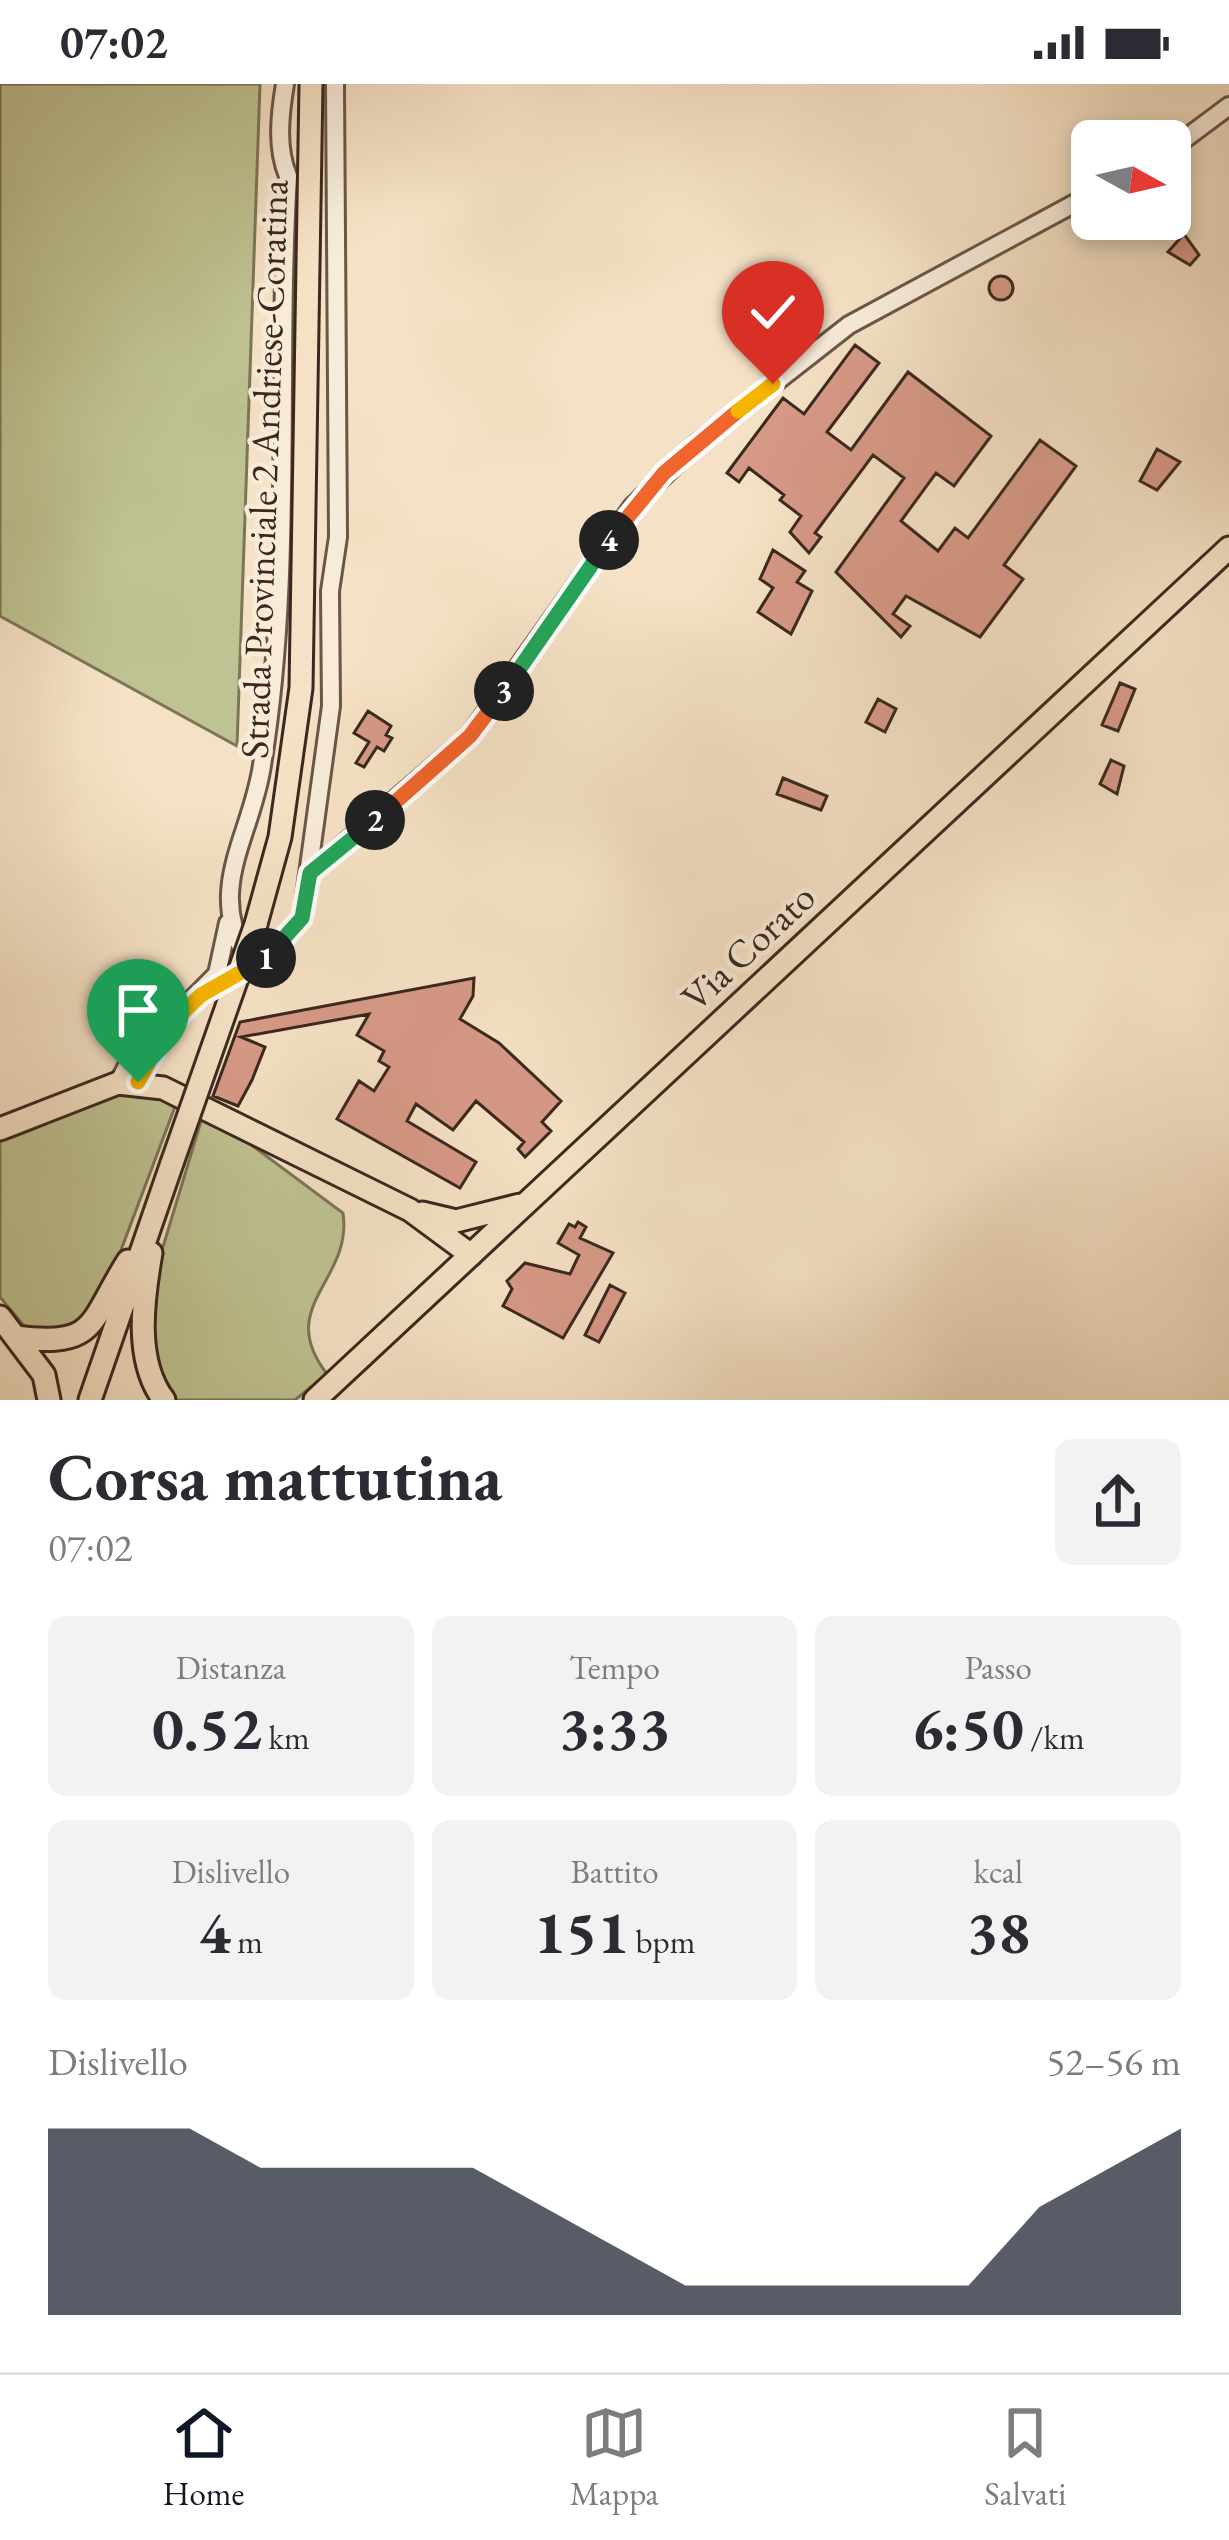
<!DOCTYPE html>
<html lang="it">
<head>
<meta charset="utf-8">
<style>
	body { margin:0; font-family:"EB Garamond",serif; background:#f2f2f3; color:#2b2b33; height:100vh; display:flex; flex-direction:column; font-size:45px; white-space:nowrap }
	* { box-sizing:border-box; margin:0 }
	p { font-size:39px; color:#7c7c81 }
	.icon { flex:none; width:66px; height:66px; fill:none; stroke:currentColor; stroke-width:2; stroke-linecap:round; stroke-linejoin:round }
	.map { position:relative; height:1316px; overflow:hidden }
	.side { display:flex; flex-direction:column; background:#fff; flex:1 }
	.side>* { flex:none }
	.needle { width:78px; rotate:98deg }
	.fabs { position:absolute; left:1071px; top:36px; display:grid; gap:24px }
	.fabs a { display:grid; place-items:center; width:120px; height:120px; border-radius:18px; background:#fff; box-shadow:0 6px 18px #0003; font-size:60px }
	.pin { position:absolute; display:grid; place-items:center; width:102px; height:102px; color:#fff; margin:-123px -51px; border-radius:50% 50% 50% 0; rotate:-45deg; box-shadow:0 0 12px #0007 }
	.pin .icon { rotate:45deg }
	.km { position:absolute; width:60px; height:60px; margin:-30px; border-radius:50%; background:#222; color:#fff; font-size:33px; line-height:60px; text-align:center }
	.round { display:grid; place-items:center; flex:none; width:126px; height:126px; border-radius:18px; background:#f2f2f3 }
	.overview { display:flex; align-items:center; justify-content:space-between; height:204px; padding:0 48px }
	h1 { font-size:66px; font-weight:700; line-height:90px }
	.metrics { display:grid; grid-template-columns:repeat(3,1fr); gap:18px; height:204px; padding:12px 48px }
	.metrics div { display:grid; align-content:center; border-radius:18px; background:#f2f2f3; text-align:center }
	.metrics b { font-size:60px; font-weight:700 }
	.metrics small { font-size:33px; font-weight:400 }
	.metrics p { font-size:33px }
	.chart { height:336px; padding:24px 48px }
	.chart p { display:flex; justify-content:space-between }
	.chart svg { width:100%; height:216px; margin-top:12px; fill:#111827; opacity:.7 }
	.status { display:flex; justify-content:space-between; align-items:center; height:84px; padding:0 60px; background:#fff; direction:ltr }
	.status svg { height:33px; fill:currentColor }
	.menu { display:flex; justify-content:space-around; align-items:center; height:168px; border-top:3px solid #e1e1e2; background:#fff; font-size:33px; color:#7c7c81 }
	.menu a { display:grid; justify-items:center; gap:6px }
	.menu .selected { color:#111827 }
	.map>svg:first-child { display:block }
	.green { fill:#bfc292; stroke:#7c7558; stroke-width:3 }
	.building { fill:#d79987; stroke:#3a281f; stroke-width:3 }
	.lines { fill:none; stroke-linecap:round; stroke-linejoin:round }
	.minor-casing { stroke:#695648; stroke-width:22 }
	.major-casing { stroke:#3a281f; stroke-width:27 }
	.minor { stroke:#f8ecd9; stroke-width:16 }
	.major { stroke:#f5e1c5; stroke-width:21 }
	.major-bridge-casing { stroke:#3a281f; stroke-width:27; stroke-linecap:butt }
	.major-bridge { stroke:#f5e1c5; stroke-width:21 }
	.split-1-casing { stroke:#fff; stroke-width:24 }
	.split-2-casing { stroke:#fff; stroke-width:24 }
	.split-3-casing { stroke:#fff; stroke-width:24 }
	.split-4-casing { stroke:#fff; stroke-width:24 }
	.split-5-casing { stroke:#fff; stroke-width:24 }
	.split-6-casing { stroke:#fff; stroke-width:24 }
	.split-1 { stroke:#f5b400; stroke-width:15 }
	.split-2 { stroke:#22a559; stroke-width:15 }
	.split-3 { stroke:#f0652b; stroke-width:15 }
	.split-4 { stroke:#22a559; stroke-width:15 }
	.split-5 { stroke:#f0652b; stroke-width:15 }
	.split-6 { stroke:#f5b400; stroke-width:15 }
	.labels { text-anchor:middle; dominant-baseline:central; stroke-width:9; stroke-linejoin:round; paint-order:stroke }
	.street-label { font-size:39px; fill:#3a281f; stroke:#f8ecd9 }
</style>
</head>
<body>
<div class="status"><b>07:02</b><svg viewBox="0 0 49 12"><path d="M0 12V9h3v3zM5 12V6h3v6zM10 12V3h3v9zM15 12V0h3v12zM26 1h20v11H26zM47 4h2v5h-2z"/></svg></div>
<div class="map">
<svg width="1229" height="1316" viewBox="0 0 1229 1316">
	<rect width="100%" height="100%" fill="#f5e1c5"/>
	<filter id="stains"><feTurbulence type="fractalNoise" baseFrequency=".00167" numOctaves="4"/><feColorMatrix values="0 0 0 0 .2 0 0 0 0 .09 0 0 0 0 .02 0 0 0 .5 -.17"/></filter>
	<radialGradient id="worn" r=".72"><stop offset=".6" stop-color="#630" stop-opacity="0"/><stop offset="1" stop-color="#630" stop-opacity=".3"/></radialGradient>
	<path class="green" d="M 0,0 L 260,0 L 237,662 L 0,532 Z
		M 145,1007 L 176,1020 L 98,1227 L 51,1254 L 24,1242 L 0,1213 L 0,1057 C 51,1043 93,1010 145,1007 Z
		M 202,1034 L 234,1048 L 343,1129 C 353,1197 274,1222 327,1290 L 295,1316 L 169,1316 L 149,1269 L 149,1209 Z"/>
	<path class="building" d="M 1184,150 L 1199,171 L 1190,181 L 1168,168 Z
		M989 204a12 12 0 1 1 24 0a12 12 0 1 1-24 0Z
		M 855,261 L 879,279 L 827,348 L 851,366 L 908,288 L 991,352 L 954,402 L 936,389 L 901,437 L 938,467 L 955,444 L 968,454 L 1040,356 L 1076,382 L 1004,481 L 1023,495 L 980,553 L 906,512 L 893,530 L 910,542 L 901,553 L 836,488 L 904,394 L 873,371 L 815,449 L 821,453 L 809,469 L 790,448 L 801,432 L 780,416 L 784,411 L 749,384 L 739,398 L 727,389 L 783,314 L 804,330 Z
		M 1157,365 L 1180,378 L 1157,406 L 1140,397 Z
		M 773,466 L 805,487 L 797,498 L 812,507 L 791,550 L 758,528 L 773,504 L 760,495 Z
		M 1120,599 L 1135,605 L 1118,647 L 1102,641 Z
		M 878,615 L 896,625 L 885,648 L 866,638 Z
		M 368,627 L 391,642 L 386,651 L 392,654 L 384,667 L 377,663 L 364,683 L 356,679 L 369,658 L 354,649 Z
		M 1111,676 L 1124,682 L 1117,710 L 1100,700 Z
		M 783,694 L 827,712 L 821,726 L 777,710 Z
		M 474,894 L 473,912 L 460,935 L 499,959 L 561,1017 L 542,1038 L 551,1047 L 525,1073 L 518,1065 L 524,1058 L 476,1017 L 453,1046 L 416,1020 L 407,1037 L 476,1078 L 460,1104 L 337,1035 L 359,997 L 374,1007 L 389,983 L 379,977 L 384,967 L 357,951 L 369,930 L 241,953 L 265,963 L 252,996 L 238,1022 L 213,1012 L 240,938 Z
		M 578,1138 L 586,1143 L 580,1154 L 613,1169 L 563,1254 L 503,1222 L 512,1205 L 507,1197 L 525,1179 L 570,1190 L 579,1171 L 558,1159 L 569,1140 L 575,1143 Z
		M 610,1201 L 625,1209 L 599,1258 L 585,1251 Z"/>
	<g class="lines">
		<g class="minor-casing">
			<path id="minor" d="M 1170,66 L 1229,22
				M 310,789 L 469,652 L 632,423 L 698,359 L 849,241 L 1092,110
				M 252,873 L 245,871 C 208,804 249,755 261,687 C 294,495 276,287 288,92 C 276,64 280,30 285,0
				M 201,912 L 265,875 L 302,834 L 331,622 L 330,507 L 338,453 L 335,0
				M 138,998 L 166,948
				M 118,999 L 128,980 L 217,890 L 228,839"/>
		</g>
		<g class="major-casing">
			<path id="major" d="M 256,840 L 280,753 L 301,604 L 311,0
				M 0,1045 L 118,999 L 163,1004 L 410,1126 L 471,1171
				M 422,1129 L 456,1137 L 520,1121
				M 151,1169 C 143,1215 134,1277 164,1316
				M 0,1233 L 44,1291 L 49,1316
				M 16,1253 C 98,1264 89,1238 128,1177
				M 90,1316 L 172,1079
				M 315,1316 L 1229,464"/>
		</g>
		<use href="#minor" class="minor"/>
		<use href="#major" class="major"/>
		<g class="major-bridge-casing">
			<path id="major-bridge" d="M 172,1079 L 256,840"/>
		</g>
		<use href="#major-bridge" class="major-bridge"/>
	</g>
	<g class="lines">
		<g class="split-1-casing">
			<path id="split-1" d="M 138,998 L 169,942 L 201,911 L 266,874"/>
		</g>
		<g class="split-2-casing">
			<path id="split-2" d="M 266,874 L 302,834 L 310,789 L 375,736"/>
		</g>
		<g class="split-3-casing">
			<path id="split-3" d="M 375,736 L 470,652 L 504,607"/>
		</g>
		<g class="split-4-casing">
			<path id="split-4" d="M 504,607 L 609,456"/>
		</g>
		<g class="split-5-casing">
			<path id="split-5" d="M 609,456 L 664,389 L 738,327"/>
		</g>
		<g class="split-6-casing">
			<path id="split-6" d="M 738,327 L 773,300"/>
		</g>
		<use href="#split-1" class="split-1"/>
		<use href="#split-2" class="split-2"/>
		<use href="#split-3" class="split-3"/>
		<use href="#split-4" class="split-4"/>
		<use href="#split-5" class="split-5"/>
		<use href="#split-6" class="split-6"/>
	</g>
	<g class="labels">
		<g class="street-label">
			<text transform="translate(264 385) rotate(-88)">Strada Provinciale 2 Andriese-Coratina</text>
			<text transform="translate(748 863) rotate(-43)">Via Corato</text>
		</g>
	</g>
	<rect width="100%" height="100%" filter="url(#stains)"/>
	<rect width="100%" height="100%" fill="url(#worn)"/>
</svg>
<div class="fabs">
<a><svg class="needle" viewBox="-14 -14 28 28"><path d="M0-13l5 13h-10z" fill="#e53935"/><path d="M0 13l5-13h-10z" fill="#7c7c81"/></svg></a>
</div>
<div class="pin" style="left:138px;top:998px;background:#1e9e55"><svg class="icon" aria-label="arrive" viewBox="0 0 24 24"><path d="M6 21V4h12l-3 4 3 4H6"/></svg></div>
<div class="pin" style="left:773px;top:300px;background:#d93025"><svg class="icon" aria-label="check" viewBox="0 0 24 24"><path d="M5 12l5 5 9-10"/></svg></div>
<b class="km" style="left:266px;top:874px">1</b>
<b class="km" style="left:375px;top:736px">2</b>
<b class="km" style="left:504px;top:607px">3</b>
<b class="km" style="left:609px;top:456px">4</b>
</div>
<section class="side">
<div class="overview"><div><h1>Corsa mattutina</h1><p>07:02</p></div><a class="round"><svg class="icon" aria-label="share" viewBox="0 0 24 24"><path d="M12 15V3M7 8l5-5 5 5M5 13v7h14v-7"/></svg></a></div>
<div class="metrics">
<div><p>Distanza</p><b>0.52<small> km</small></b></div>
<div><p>Tempo</p><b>3:33</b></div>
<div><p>Passo</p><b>6:50<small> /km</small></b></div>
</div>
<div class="metrics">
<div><p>Dislivello</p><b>4<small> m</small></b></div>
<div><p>Battito</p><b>151<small> bpm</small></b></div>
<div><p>kcal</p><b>38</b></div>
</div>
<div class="chart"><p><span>Dislivello</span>52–56 m</p>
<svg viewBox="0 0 160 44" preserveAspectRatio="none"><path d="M0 44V6L10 6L20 6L30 14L40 14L50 14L60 14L70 22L80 30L90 38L100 38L110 38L120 38L130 38L140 22L150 14L160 6V44z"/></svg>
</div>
</section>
<nav class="menu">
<a class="selected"><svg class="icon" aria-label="home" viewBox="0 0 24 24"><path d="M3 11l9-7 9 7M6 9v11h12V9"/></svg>Home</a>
<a><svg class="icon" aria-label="map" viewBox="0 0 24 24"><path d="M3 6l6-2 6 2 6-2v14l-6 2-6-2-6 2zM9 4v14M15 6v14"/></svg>Mappa</a>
<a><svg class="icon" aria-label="saved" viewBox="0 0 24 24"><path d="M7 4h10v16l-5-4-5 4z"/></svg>Salvati</a>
</nav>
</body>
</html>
